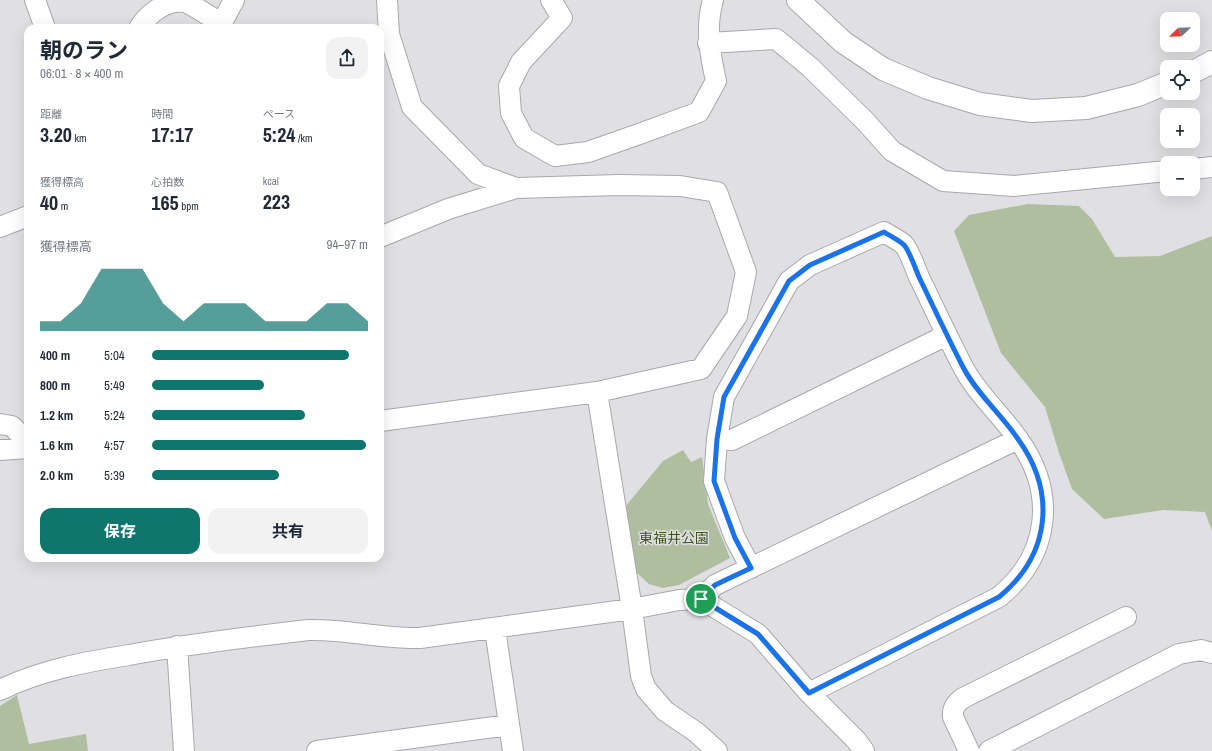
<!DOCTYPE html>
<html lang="ja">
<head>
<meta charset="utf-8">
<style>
	body { margin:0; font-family:"Archivo Narrow","Noto Sans JP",sans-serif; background:#f2f2f3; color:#1f2937; height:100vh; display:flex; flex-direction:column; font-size:15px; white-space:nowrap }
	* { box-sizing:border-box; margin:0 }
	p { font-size:13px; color:#747a83 }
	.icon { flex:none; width:22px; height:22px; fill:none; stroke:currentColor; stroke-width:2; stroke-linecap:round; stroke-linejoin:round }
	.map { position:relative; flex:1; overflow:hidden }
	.details { position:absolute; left:24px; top:24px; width:360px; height:538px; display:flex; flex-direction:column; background:#fff; border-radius:12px; box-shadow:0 4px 16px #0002 }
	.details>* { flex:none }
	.needle { width:26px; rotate:247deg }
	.fabs { position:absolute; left:1160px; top:12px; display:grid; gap:8px }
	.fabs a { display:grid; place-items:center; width:40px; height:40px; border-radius:8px; background:#fff; box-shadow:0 4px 16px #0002; font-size:20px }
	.pin { position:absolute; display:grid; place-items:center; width:34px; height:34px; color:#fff; margin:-17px; border:2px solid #fff; border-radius:50%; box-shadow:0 1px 4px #0007 }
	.round { display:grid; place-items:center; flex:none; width:42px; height:42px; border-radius:12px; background:#f2f2f3 }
	.summary { display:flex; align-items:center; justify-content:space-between; height:68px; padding:0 16px }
	h1 { font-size:22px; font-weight:700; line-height:30px }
	.metrics { display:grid; grid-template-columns:repeat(3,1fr); gap:6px; height:68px; padding:4px 16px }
	.metrics div { display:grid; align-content:center }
	.metrics b { font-size:20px; font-weight:700 }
	.metrics small { font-size:11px; font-weight:400 }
	.metrics p { font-size:11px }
	.chart { height:112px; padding:8px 16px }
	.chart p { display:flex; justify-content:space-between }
	.chart svg { width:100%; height:72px; margin-top:4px; fill:#0f766e; opacity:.7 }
	.action { display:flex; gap:8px; margin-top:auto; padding:8px 16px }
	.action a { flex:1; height:46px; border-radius:12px; background:#0f766e; color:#fff; font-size:16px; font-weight:700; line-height:46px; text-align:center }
	.action a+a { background:#f2f2f3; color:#1f2937 }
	ul { padding:0 16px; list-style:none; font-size:13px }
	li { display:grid; grid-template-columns:64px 48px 1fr; align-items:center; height:30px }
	li i { height:10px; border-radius:5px; background:#0f766e }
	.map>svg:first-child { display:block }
	.green { fill:#b0bea0 }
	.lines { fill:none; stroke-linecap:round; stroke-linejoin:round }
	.street-casing { stroke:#a8a8ac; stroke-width:22 }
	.secondary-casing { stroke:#a8a8ac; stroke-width:24 }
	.street { stroke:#fff; stroke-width:20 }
	.secondary { stroke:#fff; stroke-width:22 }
	.route-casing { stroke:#fff; stroke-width:8 }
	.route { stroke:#1a73e8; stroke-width:5 }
	.labels { text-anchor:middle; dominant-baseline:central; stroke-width:3; stroke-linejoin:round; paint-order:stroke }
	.park-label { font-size:14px; fill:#3e5221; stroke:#e0e0e4 }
</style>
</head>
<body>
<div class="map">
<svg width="1212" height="751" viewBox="0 0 1212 751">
	<rect width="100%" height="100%" fill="#e0e0e4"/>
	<path class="green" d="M 1028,204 L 1079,206 L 1092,219 L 1115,257 L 1160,256 L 1212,236 L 1212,531 L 1205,512 L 1163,510 L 1104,519 L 1072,489 L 1059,453 L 1045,407 L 1001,353 L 954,231 L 969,215 Z
		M 683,450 L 691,462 L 702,457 L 708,504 L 730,558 L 679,585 L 663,588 L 649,584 L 637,573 L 631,556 L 625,507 L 663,461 Z
		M 17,695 L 29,744 L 86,734 L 88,751 L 0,751 L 0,706 Z"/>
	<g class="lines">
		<g class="street-casing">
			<path id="street" d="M 35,0 L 45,28
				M 387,0 L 389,34 L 412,107 L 478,174 L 516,188 L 619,185 L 680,186 L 717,192 L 746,272 L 737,316 L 701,369 L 597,392
				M 551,0 L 562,18 L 521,62 L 509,86 L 511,113 L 524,138 L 555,156 L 588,152 L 642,133 L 699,112 L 716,81 C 710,54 705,28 713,0
				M 139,28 C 147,15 165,0 183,2 C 188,2 214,19 221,23
				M 219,28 L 234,0
				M 708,43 L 776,39 L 810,67 L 866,122 L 892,151 L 943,181 L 1014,186 L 1167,171
				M 1193,169 L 1212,167
				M 0,227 L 28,216
				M 380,237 L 448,209 L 516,188
				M 380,421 L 597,392 L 632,609 L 641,676 L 646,689 L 665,711 L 696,732 L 717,751
				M 0,424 L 12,426 L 28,443
				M 717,439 L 732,440 L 947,335
				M 0,450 L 28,448
				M 751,568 L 735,538 L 714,481 L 717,439 L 724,397 L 789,281 L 810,265 L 884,232 C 890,236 899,240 904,245 C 909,250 916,270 919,277 C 934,308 948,338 963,367 C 977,394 1001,414 1018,439 C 1057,493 1050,555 999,597 L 809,693
				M 701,599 L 715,585 L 1018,439
				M 495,629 L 513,751
				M 177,646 L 184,751
				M 0,690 C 41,670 85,662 129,655 C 188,644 248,637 308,630 C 346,629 382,639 420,638 L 632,609 L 679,600 L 701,599 L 758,634 L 809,693 L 856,740 L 864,751
				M 317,751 L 509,725
				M 969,751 L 953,717 C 952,708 956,703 963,698 L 1126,617
				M 989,751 L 1179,654 L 1201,650 L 1212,653"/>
		</g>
		<g class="secondary-casing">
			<path id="secondary" d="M 798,0 L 843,42 L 883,69 L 928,88 L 980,104 L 1032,111 L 1086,108 L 1138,95 L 1167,83
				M 1193,72 L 1212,62"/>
		</g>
		<use href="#street" class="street"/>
		<use href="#secondary" class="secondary"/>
	</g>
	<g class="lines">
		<g class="route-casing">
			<path id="route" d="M 884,232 C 890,236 899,240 904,245 C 909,250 916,270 919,277 C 934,308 948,338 963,367 C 977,394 1001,414 1018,439 C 1057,493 1050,555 999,597 L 809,693 L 758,634 L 701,599 L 715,585 L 751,568 L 735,538 L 714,481 L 717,439 L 724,397 L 789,281 L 810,265 Z"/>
		</g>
		<use href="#route" class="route"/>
	</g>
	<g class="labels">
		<g class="park-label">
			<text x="674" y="538">東福井公園</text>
		</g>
	</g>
</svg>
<div class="fabs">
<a><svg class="needle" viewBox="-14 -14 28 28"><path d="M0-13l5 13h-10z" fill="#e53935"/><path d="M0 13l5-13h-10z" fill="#747a83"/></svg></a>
<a><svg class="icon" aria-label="locate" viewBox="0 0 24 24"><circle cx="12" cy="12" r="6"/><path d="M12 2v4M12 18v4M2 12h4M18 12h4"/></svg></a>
<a>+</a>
<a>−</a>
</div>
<div class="pin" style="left:701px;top:599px;background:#1e9e55"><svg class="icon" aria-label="arrive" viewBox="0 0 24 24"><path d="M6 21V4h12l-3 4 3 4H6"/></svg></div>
<section class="details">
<div class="summary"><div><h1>朝のラン</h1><p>06:01 · 8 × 400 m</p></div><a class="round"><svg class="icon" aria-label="share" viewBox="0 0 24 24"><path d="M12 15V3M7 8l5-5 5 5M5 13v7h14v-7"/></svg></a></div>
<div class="metrics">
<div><p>距離</p><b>3.20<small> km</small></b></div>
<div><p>時間</p><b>17:17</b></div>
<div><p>ペース</p><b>5:24<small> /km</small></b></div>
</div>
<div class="metrics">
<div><p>獲得標高</p><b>40<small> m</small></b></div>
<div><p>心拍数</p><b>165<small> bpm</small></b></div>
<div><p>kcal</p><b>223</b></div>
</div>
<div class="chart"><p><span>獲得標高</span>94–97 m</p>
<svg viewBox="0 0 160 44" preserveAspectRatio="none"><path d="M0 44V38L10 38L20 27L30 6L40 6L50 6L60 27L70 38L80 27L90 27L100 27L110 38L120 38L130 38L140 27L150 27L160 38V44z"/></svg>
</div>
<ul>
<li><b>400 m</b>5:04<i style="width:91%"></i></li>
<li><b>800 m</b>5:49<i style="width:52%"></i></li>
<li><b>1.2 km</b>5:24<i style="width:71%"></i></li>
<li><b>1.6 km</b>4:57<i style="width:99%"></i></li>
<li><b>2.0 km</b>5:39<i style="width:59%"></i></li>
</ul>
<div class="action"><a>保存</a><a>共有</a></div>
</section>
</div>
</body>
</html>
